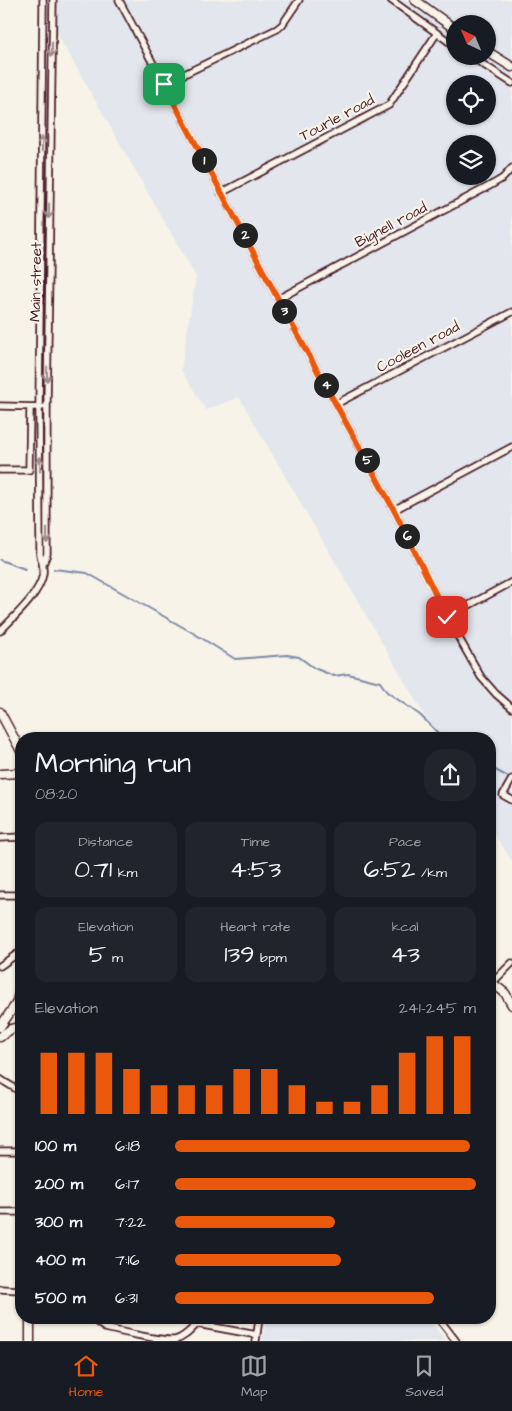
<!DOCTYPE html>
<html lang="en">
<head>
<meta charset="utf-8">
<style>
	body { margin:0; font-family:"Architects Daughter",sans-serif; background:#20242c; color:#f1f3f6; height:100vh; display:flex; flex-direction:column; font-size:19px; white-space:nowrap }
	* { box-sizing:border-box; margin:0 }
	p { font-size:16px; color:#9ea1a6 }
	.icon { flex:none; width:28px; height:28px; fill:none; stroke:currentColor; stroke-width:2; stroke-linecap:round; stroke-linejoin:round }
	.map { position:relative; flex:1; overflow:hidden }
	.sheet { position:absolute; left:15px; top:732px; width:481px; height:592px; display:flex; flex-direction:column; background:#171b24; border-radius:20px; box-shadow:0 1px 4px #0004 }
	.sheet>* { flex:none }
	.needle { width:32px; rotate:316deg }
	.fabs { position:absolute; left:446px; top:15px; display:grid; gap:10px }
	.fabs a { display:grid; place-items:center; width:50px; height:50px; border-radius:50%; background:#171b24; box-shadow:0 1px 4px #0004; font-size:25px }
	.pin { position:absolute; display:grid; place-items:center; width:42px; height:42px; color:#fff; margin:-21px; border-radius:10px; box-shadow:0 2px 8px #0006 }
	.km { position:absolute; width:25px; height:25px; margin:-12px; border-radius:50%; background:#222; color:#fff; font-size:14px; line-height:25px; text-align:center }
	.round { display:grid; place-items:center; flex:none; width:52px; height:52px; border-radius:20px; background:#20242c }
	.summary { display:flex; align-items:center; justify-content:space-between; height:85px; padding:0 20px }
	h1 { font-size:28px; font-weight:600; line-height:38px }
	.stats { display:grid; grid-template-columns:repeat(3,1fr); gap:8px; height:85px; padding:5px 20px }
	.stats div { display:grid; align-content:center; border-radius:12px; background:#20242c; text-align:center }
	.stats b { font-size:25px; font-weight:600 }
	.stats small { font-size:14px; font-weight:400 }
	.stats p { font-size:14px }
	.chart { height:140px; padding:10px 20px }
	.chart p { display:flex; justify-content:space-between }
	.chart svg { width:100%; height:90px; margin-top:5px; stroke:#ea580c; stroke-width:6 }
	ul { padding:0 20px; list-style:none; font-size:16px }
	li { display:grid; grid-template-columns:80px 60px 1fr; align-items:center; height:38px }
	li i { height:12px; border-radius:6px; background:#ea580c }
	.menu { display:flex; justify-content:space-around; align-items:center; height:70px; border-top:1px solid #363941; background:#171b24; font-size:14px; color:#9ea1a6 }
	.menu a { display:grid; justify-items:center; gap:2px }
	.menu .selected { color:#ea580c }
	.map>svg:first-child { display:block }
	.built { fill:#e3e6ec; fill-rule:evenodd }
	.lines { fill:none; stroke-linecap:round; stroke-linejoin:round }
	.stream { stroke:#7b8aa7; stroke-width:2 }
	.minor-casing { stroke:#4a1f2b; stroke-width:9 }
	.tertiary-casing { stroke:#4a1f2b; stroke-width:11 }
	.minor { stroke:#f7f3e8; stroke-width:5.5 }
	.tertiary { stroke:#f7f3e8; stroke-width:8 }
	.oneway { stroke:#a0898a }
	.route-casing { stroke:#fff; stroke-width:10 }
	.route { stroke:#ea580c; stroke-width:6 }
	.labels { text-anchor:middle; dominant-baseline:central; stroke-width:4.5; stroke-linejoin:round; paint-order:stroke }
	.street-label { font-size:15px; fill:#4a1f2b; stroke:#f7f3e8 }
</style>
</head>
<body>
<div class="map">
<svg width="512" height="1341" viewBox="0 0 512 1341">
	<rect width="100%" height="100%" fill="#f7f3e8"/>
	<filter id="ink" filterUnits="userSpaceOnUse"><feTurbulence type="fractalNoise" baseFrequency=".02" numOctaves="2"/><feDisplacementMap in="SourceGraphic" scale="10" xChannelSelector="R" yChannelSelector="G"/><feConvolveMatrix kernelMatrix="1 2 1 2 8 2 1 2 1" color-interpolation-filters="sRGB"/></filter>
	<g filter="url(#ink)">
		<path class="built" d="M 38,0 L 512,0 L 512,861 L 490,827 L 490,739 L 440,739 L 434,732 L 239,397 L 206,410 L 181,370 L 196,277 ZM 455,24 L 488,24 L 488,56 L 455,56 ZM 455,84 L 488,84 L 488,116 L 455,116 ZM 455,144 L 488,144 L 488,176 L 455,176 Z
			M 266,1319 L 428,1319 L 445,1339 L 443,1341 L 262,1341 Z"/>
		<g class="lines">
			<path class="stream" d="M 0,560 L 25,569
				M 54,569 L 87,573 L 195,634 L 235,659 L 287,655 L 299,657 L 314,668 L 334,676 L 348,674 L 380,682 L 387,692 L 420,715 L 444,739
				M 490,767 L 510,778"/>
			<g class="minor-casing">
				<path id="minor" d="M 119,0 L 164,84
					M 299,0 L 282,25 L 277,29 L 164,84 L 278,299 L 394,510 L 447,617 L 481,677 L 496,694 L 512,708
					M 391,0 L 455,46
					M 470,56 L 512,83
					M 221,193 L 389,105 L 437,33
					M 278,299 L 493,184 L 503,178 L 512,168
					M 336,404 L 512,312
					M 0,406 L 42,407
					M 0,470 L 29,470 L 30,407
					M 394,510 L 512,447
					M 43,564 L 47,554 L 47,408 L 53,0
					M 447,617 L 512,582
					M 0,631 C 14,617 40,594 43,574 C 44,567 42,561 40,555 L 39,407 L 43,0
					M 512,779 L 503,795 L 512,800
					M 0,838 L 21,837
					M 0,895 L 21,895
					M 0,966 L 17,954 L 21,954
					M 492,983 L 512,963
					M 0,1079 L 21,1092
					M 0,1151 L 21,1151
					M 0,1212 L 21,1212
					M 0,1289 L 21,1290
					M 96,1319 L 98,1323 L 105,1328 C 121,1332 161,1341 175,1340 C 184,1338 191,1330 197,1324
					M 439,1319 L 456,1341
					M 197,1324 L 257,1335
					M 256,1341 L 259,1319"/>
			</g>
			<g class="tertiary-casing">
				<path id="tertiary" d="M 415,0 L 455,29
					M 488,52 L 512,67
					M 0,712 L 21,751
					M 0,774 L 21,773
					M 490,981 L 505,993 L 512,1005
					M 0,1027 L 16,1004 L 21,987
					M 0,1037 L 11,1029 L 21,1026
					M 30,1341 L 30,1319"/>
			</g>
			<use href="#minor" class="minor"/>
			<use href="#tertiary" class="tertiary"/>
		</g>
		<defs><path id="oneway-shaft" d="M-6 0H5M1.5-3L5.5 0L1.5 3" fill="none" stroke-width="1.6" stroke-linecap="round" stroke-linejoin="round" transform="scale(1.25)"/></defs>
		<g class="oneway">
			<use href="#oneway-shaft" transform="translate(52 49) rotate(91)"/>
			<use href="#oneway-shaft" transform="translate(42 144) rotate(-90)"/>
			<use href="#oneway-shaft" transform="translate(49 211) rotate(91)"/>
			<use href="#oneway-shaft" transform="translate(47 374) rotate(91)"/>
			<use href="#oneway-shaft" transform="translate(40 464) rotate(-90)"/>
			<use href="#oneway-shaft" transform="translate(47 536) rotate(90)"/>
		</g>
	</g>
	<g class="lines" filter="url(#ink)">
		<g class="route-casing">
			<path id="route" d="M 164,84 L 278,299 L 394,510 L 447,617"/>
		</g>
		<use href="#route" class="route"/>
	</g>
	<g class="labels">
		<g class="street-label">
			<text transform="translate(337 118) rotate(-28)">Tourle road</text>
			<text transform="translate(391 225) rotate(-28)">Bignell road</text>
			<text transform="translate(36 282) rotate(-89)">Main street</text>
			<text transform="translate(418 347) rotate(-28)">Cooleen road</text>
		</g>
	</g>
</svg>
<div class="fabs">
<a><svg class="needle" viewBox="-14 -14 28 28"><path d="M0-13l5 13h-10z" fill="#e53935"/><path d="M0 13l5-13h-10z" fill="#9ea1a6"/></svg></a>
<a><svg class="icon" aria-label="locate" viewBox="0 0 24 24"><circle cx="12" cy="12" r="6"/><path d="M12 2v4M12 18v4M2 12h4M18 12h4"/></svg></a>
<a><svg class="icon" aria-label="layers" viewBox="0 0 24 24"><path d="M12 4l9 5-9 5-9-5zM3 14l9 5 9-5"/></svg></a>
</div>
<div class="pin" style="left:164px;top:84px;background:#1e9e55"><svg class="icon" aria-label="arrive" viewBox="0 0 24 24"><path d="M6 21V4h12l-3 4 3 4H6"/></svg></div>
<div class="pin" style="left:447px;top:617px;background:#d93025"><svg class="icon" aria-label="check" viewBox="0 0 24 24"><path d="M5 12l5 5 9-10"/></svg></div>
<b class="km" style="left:204px;top:160px">1</b>
<b class="km" style="left:245px;top:235px">2</b>
<b class="km" style="left:284px;top:311px">3</b>
<b class="km" style="left:326px;top:385px">4</b>
<b class="km" style="left:367px;top:460px">5</b>
<b class="km" style="left:407px;top:536px">6</b>
<section class="sheet">
<div class="summary"><div><h1>Morning run</h1><p>08:20</p></div><a class="round"><svg class="icon" aria-label="share" viewBox="0 0 24 24"><path d="M12 15V3M7 8l5-5 5 5M5 13v7h14v-7"/></svg></a></div>
<div class="stats">
<div><p>Distance</p><b>0.71<small> km</small></b></div>
<div><p>Time</p><b>4:53</b></div>
<div><p>Pace</p><b>6:52<small> /km</small></b></div>
</div>
<div class="stats">
<div><p>Elevation</p><b>5<small> m</small></b></div>
<div><p>Heart rate</p><b>139<small> bpm</small></b></div>
<div><p>kcal</p><b>43</b></div>
</div>
<div class="chart"><p><span>Elevation</span>241–245 m</p>
<svg viewBox="0 0 160 44" preserveAspectRatio="none"><path d="M5 44V14M15 44V14M25 44V14M35 44V22M45 44V30M55 44V30M65 44V30M75 44V22M85 44V22M95 44V30M105 44V38M115 44V38M125 44V30M135 44V14M145 44V6M155 44V6"/></svg>
</div>
<ul>
<li><b>100 m</b>6:18<i style="width:98%"></i></li>
<li><b>200 m</b>6:17<i style="width:100%"></i></li>
<li><b>300 m</b>7:22<i style="width:53%"></i></li>
<li><b>400 m</b>7:16<i style="width:55%"></i></li>
<li><b>500 m</b>6:31<i style="width:86%"></i></li>
</ul>
</section>
</div>
<nav class="menu">
<a class="selected"><svg class="icon" aria-label="home" viewBox="0 0 24 24"><path d="M3 11l9-7 9 7M6 9v11h12V9"/></svg>Home</a>
<a><svg class="icon" aria-label="map" viewBox="0 0 24 24"><path d="M3 6l6-2 6 2 6-2v14l-6 2-6-2-6 2zM9 4v14M15 6v14"/></svg>Map</a>
<a><svg class="icon" aria-label="saved" viewBox="0 0 24 24"><path d="M7 4h10v16l-5-4-5 4z"/></svg>Saved</a>
</nav>
</body>
</html>
